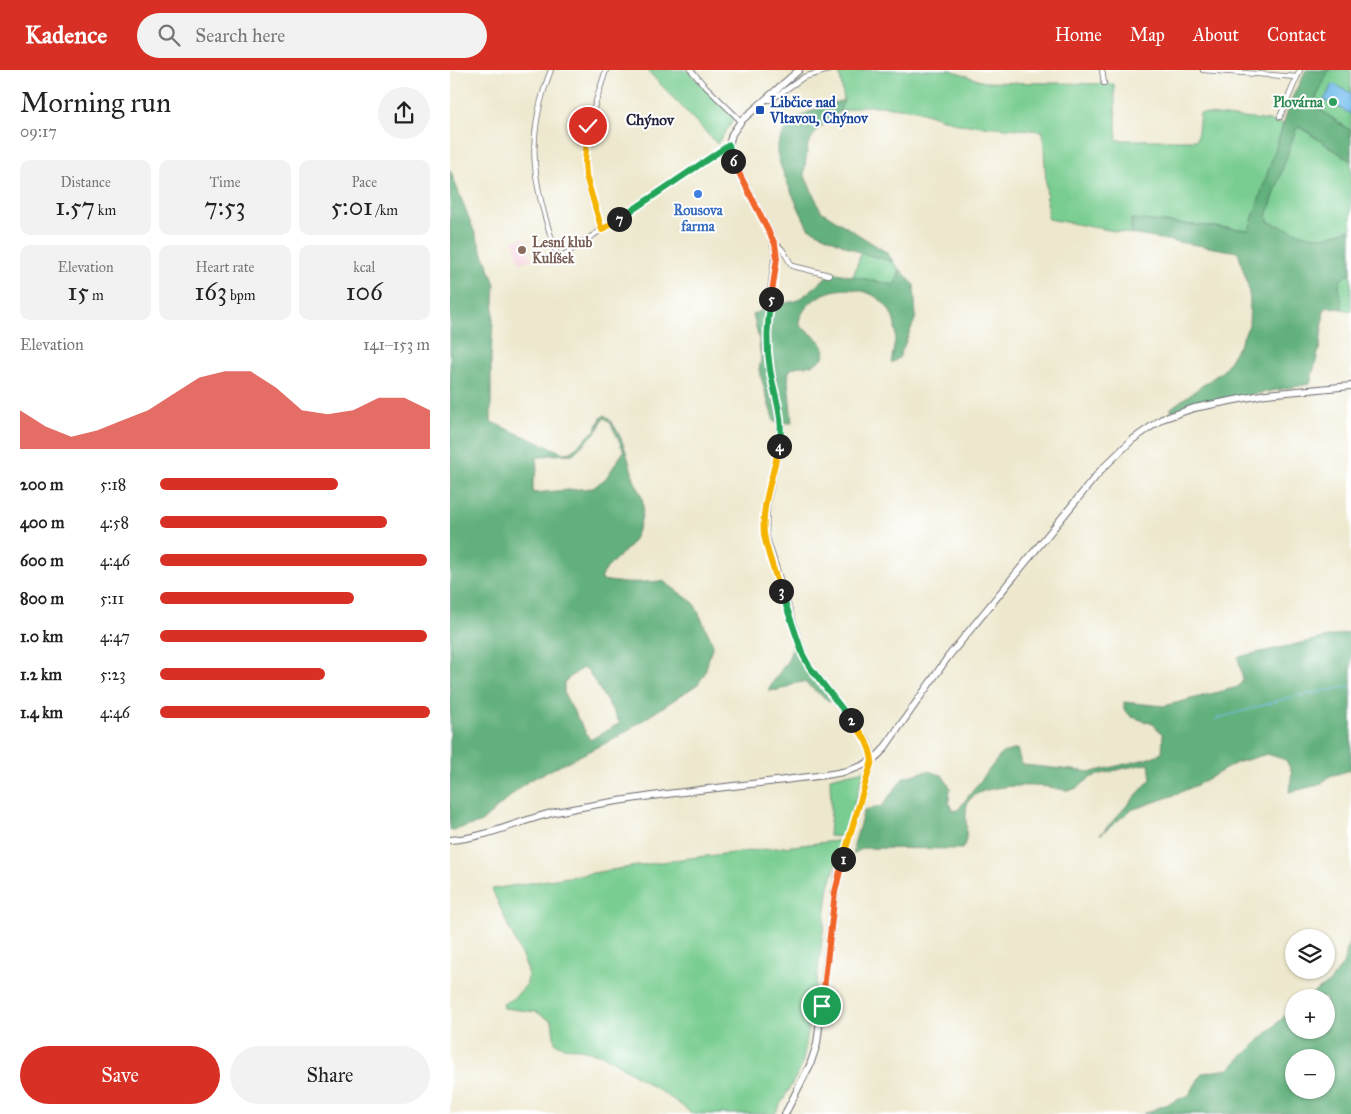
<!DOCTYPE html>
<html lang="en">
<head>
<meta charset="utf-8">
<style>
	body { margin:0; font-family:"IM FELL Great Primer",serif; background:#f2f2f2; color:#222; height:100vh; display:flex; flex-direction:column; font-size:19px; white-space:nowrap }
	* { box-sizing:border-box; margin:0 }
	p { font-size:16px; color:#767676 }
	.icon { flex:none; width:28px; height:28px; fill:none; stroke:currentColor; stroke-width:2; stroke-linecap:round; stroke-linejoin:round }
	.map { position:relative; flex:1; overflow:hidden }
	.drawer { display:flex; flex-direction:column; background:#fff; width:450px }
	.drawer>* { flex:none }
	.buttons { position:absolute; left:835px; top:859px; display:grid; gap:10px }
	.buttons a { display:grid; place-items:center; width:50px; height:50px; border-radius:50%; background:#fff; box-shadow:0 1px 4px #0004; font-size:25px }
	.pin { position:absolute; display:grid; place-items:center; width:42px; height:42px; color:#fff; margin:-21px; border:2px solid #fff; border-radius:50%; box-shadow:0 1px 5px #0007 }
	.km { position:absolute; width:25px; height:25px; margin:-12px; border-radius:50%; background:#222; color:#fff; font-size:14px; line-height:25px; text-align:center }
	.round { display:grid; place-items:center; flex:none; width:52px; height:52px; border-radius:26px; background:#f2f2f2 }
	.headline { display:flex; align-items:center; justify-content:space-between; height:85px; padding:0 20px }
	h1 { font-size:28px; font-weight:600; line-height:38px }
	.stats { display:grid; grid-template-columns:repeat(3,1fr); gap:8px; height:85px; padding:5px 20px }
	.stats div { display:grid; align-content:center; border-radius:10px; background:#f2f2f2; text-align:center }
	.stats b { font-size:25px; font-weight:600 }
	.stats small { font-size:14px; font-weight:400 }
	.stats p { font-size:14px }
	.chart { height:140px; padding:10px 20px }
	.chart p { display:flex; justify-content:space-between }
	.chart svg { width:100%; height:90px; margin-top:5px; fill:#d93025; opacity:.7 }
	.button { display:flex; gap:10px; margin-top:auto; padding:10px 20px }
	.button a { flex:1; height:58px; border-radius:30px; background:#d93025; color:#fff; font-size:20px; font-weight:600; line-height:58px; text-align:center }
	.button a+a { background:#f2f2f2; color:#222 }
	ul { padding:0 20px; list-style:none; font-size:16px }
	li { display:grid; grid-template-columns:80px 60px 1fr; align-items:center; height:38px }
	li i { height:12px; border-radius:6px; background:#d93025 }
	header { display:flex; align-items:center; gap:30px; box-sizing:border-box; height:70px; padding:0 25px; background:#d93025; color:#fff }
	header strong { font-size:24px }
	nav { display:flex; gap:28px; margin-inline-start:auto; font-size:18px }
	.search { width:350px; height:45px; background:#f2f2f2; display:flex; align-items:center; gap:12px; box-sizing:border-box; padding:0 18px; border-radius:28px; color:#767676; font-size:19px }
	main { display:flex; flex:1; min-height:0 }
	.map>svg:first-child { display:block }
	.built { fill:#f5cfda }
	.green { fill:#79cd91; stroke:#4e7866 }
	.forest { fill:#62b07b; stroke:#42695b; fill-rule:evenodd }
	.water { fill:#74bdec; stroke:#4b7094 }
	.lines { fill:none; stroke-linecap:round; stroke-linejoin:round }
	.stream { stroke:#74bdec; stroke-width:1 }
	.street-casing { stroke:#69676e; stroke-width:6 }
	.secondary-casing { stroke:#69676e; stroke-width:8 }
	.street { stroke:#fff; stroke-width:4.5 }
	.secondary { stroke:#fff; stroke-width:6 }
	.split-1-casing { stroke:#fff; stroke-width:10 }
	.split-2-casing { stroke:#fff; stroke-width:10 }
	.split-3-casing { stroke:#fff; stroke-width:10 }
	.split-4-casing { stroke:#fff; stroke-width:10 }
	.split-5-casing { stroke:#fff; stroke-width:10 }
	.split-6-casing { stroke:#fff; stroke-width:10 }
	.split-7-casing { stroke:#fff; stroke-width:10 }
	.split-8-casing { stroke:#fff; stroke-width:10 }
	.split-1 { stroke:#f0652b; stroke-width:6 }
	.split-2 { stroke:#f5b400; stroke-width:6 }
	.split-3 { stroke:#22a559; stroke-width:6 }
	.split-4 { stroke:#f5b400; stroke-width:6 }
	.split-5 { stroke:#22a559; stroke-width:6 }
	.split-6 { stroke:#f0652b; stroke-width:6 }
	.split-7 { stroke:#22a559; stroke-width:6 }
	.split-8 { stroke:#f5b400; stroke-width:6 }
	.leisure-dot { fill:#2e9e5b; stroke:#fff; stroke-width:2 }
	.transit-dot { fill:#1a4fb4; stroke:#fff; stroke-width:2 }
	.shop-dot { fill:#3f7fe0; stroke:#fff; stroke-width:2 }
	.education-dot { fill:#8d6e63; stroke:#fff; stroke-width:2 }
	.labels { text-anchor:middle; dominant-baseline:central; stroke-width:4; stroke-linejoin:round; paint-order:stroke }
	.transit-label { font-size:14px; font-weight:bold; fill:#164399; stroke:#fff; text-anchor:start }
	.leisure-label { font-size:14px; font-weight:bold; fill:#27864d; stroke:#fff; text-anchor:end }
	.shop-label { font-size:14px; font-weight:bold; fill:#366cbe; stroke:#fff }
	.education-label { font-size:14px; font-weight:bold; fill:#785e54; stroke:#fff; text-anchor:start }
	.neighbourhood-label { font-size:15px; font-weight:bold; fill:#22223b; stroke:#fff }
</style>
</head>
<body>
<header>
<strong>Kadence</strong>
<div class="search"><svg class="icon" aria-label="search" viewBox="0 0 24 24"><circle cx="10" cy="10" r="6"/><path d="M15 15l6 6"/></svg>Search here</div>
<nav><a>Home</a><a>Map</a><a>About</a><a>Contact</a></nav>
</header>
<main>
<section class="drawer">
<div class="headline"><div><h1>Morning run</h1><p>09:17</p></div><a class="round"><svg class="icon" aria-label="share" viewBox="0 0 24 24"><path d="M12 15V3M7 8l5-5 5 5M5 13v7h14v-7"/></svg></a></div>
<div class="stats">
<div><p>Distance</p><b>1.57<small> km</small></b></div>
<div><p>Time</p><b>7:53</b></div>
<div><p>Pace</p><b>5:01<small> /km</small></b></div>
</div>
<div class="stats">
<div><p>Elevation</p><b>15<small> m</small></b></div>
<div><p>Heart rate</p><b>163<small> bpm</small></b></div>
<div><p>kcal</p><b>106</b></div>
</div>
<div class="chart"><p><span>Elevation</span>141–153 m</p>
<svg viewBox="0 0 160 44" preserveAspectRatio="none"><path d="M0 44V25L10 33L20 38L30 35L40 30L50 25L60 17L70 9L80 6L90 6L100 14L110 25L120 27L130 25L140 19L150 19L160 25V44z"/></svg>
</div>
<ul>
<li><b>200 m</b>5:18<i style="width:66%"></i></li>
<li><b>400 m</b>4:58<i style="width:84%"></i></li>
<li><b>600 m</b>4:46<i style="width:99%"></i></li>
<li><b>800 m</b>5:11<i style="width:72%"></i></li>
<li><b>1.0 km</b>4:47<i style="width:99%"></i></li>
<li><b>1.2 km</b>5:23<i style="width:61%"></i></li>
<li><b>1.4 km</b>4:46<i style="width:100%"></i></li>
</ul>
<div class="button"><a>Save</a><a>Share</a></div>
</section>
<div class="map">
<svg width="901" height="1044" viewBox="0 0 901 1044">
	<rect width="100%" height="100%" fill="#fff"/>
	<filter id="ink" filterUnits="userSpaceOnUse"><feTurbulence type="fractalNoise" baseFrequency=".02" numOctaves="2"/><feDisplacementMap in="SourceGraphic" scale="10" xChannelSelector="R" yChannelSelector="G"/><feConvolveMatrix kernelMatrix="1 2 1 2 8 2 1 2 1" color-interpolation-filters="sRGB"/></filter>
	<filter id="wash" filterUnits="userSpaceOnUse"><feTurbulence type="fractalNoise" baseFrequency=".0096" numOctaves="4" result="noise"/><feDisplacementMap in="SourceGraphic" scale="20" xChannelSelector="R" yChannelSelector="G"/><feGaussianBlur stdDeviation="1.12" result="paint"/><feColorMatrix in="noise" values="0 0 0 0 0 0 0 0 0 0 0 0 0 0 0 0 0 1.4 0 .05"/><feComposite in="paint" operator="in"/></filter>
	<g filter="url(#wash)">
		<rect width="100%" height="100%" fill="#ede8cd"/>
		<path class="built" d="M 74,167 L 82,189 L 70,193 L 63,171 Z"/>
		<path class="green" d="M 197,0 L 237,0 L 285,48 L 267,74 Z
			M 389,0 L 501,0 L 534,12 L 664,14 L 667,70 L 747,70 L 750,43 L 820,51 L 834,54 L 799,160 L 682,149 L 681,164 L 598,149 L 593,61 L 508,54 L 467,40 L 432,36 L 411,36 L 389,42 L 394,30 Z
			M 879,0 L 901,0 L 901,61 L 865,36 L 866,28 Z
			M 849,57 L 901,91 L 901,159 L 874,167 L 854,165 L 819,152 L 817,146 L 845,59 Z
			M 411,183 C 429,188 461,189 444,215 L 403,207 Z
			M 901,203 L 901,241 L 892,239 C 892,222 881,212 901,203 Z
			M 414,700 L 396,767 L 379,766 L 381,740 L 380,708 Z
			M 394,770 L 379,816 L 366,916 L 352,996 L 325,1044 L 243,1044 L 224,1030 L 155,986 L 127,978 L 113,977 L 105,973 L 102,951 L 86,942 L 54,938 L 53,934 L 65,927 L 77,914 L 78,900 L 42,819 L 231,789 Z"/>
		<path class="forest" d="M 856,0 L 879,0 L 866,28 L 865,36 L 901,61 L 901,91 L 850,57 L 846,59 L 817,146 L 819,152 L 854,165 L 874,167 L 901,159 L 901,203 C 881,212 892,222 892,239 L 878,237 L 874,240 L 870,276 L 860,314 L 754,333 L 721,341 L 721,338 L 774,300 L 790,274 L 799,255 L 800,230 L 798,216 L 788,182 L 681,164 L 681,149 L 799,160 L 842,28 Z
			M 394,30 L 389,42 L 368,59 L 358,74 L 354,104 L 371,141 L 436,182 L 444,192 L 411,183 L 358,158 C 351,143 326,92 327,79 C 327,76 328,74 329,72 C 339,45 369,37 394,30 Z
			M 0,100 L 45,214 L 41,286 L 41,352 L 113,383 L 121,382 L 146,359 L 151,348 L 155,345 C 173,361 178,390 185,412 C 188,418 193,427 193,434 C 194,443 188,463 183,471 C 174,486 156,492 151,510 L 174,513 L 213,511 L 244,533 L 263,574 L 254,605 L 248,614 L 166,668 L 78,711 L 30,753 L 0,761 ZM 155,348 L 160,352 L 174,381 L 156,408 L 143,418 L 83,423 L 83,411 L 87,401 L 86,388 L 99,385 L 123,384 L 148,360 L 152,350 ZM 132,598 L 137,599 L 170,653 L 140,670 L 114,624 L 114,612 Z
			M 449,198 L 464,215 L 466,247 L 449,288 L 441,293 C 443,280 448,265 444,251 C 431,207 362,210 349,251 L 351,257 C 366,266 390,284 361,295 C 351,298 349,293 339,301 L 338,311 L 342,353 L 324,352 L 309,300 L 311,290 L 309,270 L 303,244 L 324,235 L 346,231 L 359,222 L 382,202 L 444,215 L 449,207 Z
			M 901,562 L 901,700 L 880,706 L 869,715 L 839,722 L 842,702 L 836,690 L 817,684 L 786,693 L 747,715 L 719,727 L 681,740 L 650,765 L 701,709 L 699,694 C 691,694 647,704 640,708 C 634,712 630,718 621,720 C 614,721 606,718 599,717 C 580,715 536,714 521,728 C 510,738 522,765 512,779 L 414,778 L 408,781 L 404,785 L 404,775 L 414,740 L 432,736 L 454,707 L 478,701 L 492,705 L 500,717 L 499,732 L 504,741 L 508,740 L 552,683 L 567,679 L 571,693 L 574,695 L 642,702 L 696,689 L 712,683 L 713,665 L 703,654 L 682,647 L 674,640 L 674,632 L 714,636 L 788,617 L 793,610 L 788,587 Z
			M 344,572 C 350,596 368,611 383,630 L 380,632 L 354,612 C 342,612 332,623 319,620 L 319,618 L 338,590 Z
			M 901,866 L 901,1044 L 693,1044 L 739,1025 L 752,1003 L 779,999 L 844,937 L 844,960 L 876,960 L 876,928 L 857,927 L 880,912 L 893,894 ZM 844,988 L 876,988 L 876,1020 L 844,1020 Z"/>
		<path class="water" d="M 883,14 L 901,23 L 901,44 L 874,30 Z"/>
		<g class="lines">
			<path class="stream" d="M 765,649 L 838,628 L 901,616"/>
		</g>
	</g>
	<g filter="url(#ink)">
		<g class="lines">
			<g class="street-casing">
				<path id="street" d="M 101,0 C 73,71 84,116 107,185 L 112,186 L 279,75
					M 241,0 L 253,14 L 291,51
					M 652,0 L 654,13
					M 753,0 L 847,7
					M 315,29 L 321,30 L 354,7 L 379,0
					M 830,47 L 850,0
					M 152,160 C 147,143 139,126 136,109 C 130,72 145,35 156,0
					M 325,174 C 335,178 336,189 343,196 L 379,205"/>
			</g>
			<g class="secondary-casing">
				<path id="secondary" d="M 0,770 C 37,768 70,750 106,742 C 184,726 263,719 342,709 C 372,705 413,705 433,680 L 498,587 L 651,400 L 682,370 L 712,349 L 744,338 L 816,324 L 901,316
					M 335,1044 L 360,995 L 367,974 L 385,822 L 388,806 L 422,691 L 420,679 L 416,669 L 359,596 L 353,585 L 315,465 L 316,435 L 330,371 L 331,356 L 317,280 L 319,237 L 326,182 L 322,167 L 282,89 L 279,75 L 282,64 L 291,51 L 349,0"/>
			</g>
			<use href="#street" class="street"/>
			<use href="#secondary" class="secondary"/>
		</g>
	</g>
	<g class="lines" filter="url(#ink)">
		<g class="split-1-casing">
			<path id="split-1" d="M 372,936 L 385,822 L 393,789"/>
		</g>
		<g class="split-2-casing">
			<path id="split-2" d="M 393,789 L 422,691 C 420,674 412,663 401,650"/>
		</g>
		<g class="split-3-casing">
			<path id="split-3" d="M 331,521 L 353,585 L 359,596 L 401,650"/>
		</g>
		<g class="split-4-casing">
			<path id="split-4" d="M 329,376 C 324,404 311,435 314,464 C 317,483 325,503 331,521"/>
		</g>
		<g class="split-5-casing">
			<path id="split-5" d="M 321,229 C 317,252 316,276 320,299 C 324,325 335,349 329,376"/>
		</g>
		<g class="split-6-casing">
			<path id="split-6" d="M 283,91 L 325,174 L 327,188 L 321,229"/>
		</g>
		<g class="split-7-casing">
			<path id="split-7" d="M 169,149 L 279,75 L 283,91"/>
		</g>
		<g class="split-8-casing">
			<path id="split-8" d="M 138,56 L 135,91 L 136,106 L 152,160 L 169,149"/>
		</g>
		<use href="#split-1" class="split-1"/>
		<use href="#split-2" class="split-2"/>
		<use href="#split-3" class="split-3"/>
		<use href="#split-4" class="split-4"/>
		<use href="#split-5" class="split-5"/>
		<use href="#split-6" class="split-6"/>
		<use href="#split-7" class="split-7"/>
		<use href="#split-8" class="split-8"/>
	</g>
	<circle class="leisure-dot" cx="883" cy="32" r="5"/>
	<rect class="transit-dot" x="305" y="35" width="10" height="10" rx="2.5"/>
	<circle class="shop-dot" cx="248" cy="124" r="5"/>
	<circle class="education-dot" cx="72" cy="180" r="5"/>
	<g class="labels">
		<g class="transit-label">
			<text x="320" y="32">Libčice nad<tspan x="320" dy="16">Vltavou, Chýnov</tspan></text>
		</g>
		<g class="leisure-label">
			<text x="873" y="32">Plovárna</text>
		</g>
		<g class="shop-label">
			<text x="248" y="140">Rousova<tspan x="248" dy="16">farma</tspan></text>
		</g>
		<g class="education-label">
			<text x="82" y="172">Lesní klub<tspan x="82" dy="16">Kulíšek</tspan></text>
		</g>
		<g class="neighbourhood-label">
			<text x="200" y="50">Chýnov</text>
		</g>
	</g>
</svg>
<div class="buttons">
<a><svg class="icon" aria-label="layers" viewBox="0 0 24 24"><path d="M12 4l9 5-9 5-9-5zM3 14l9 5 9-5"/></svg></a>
<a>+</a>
<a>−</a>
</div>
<div class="pin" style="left:372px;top:936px;background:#1e9e55"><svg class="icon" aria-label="arrive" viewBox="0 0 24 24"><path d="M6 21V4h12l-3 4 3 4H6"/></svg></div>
<div class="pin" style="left:138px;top:56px;background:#d93025"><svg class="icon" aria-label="check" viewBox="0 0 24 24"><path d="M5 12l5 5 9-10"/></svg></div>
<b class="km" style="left:393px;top:789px">1</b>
<b class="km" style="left:401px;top:650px">2</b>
<b class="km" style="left:331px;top:521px">3</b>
<b class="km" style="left:329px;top:376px">4</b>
<b class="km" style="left:321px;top:229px">5</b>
<b class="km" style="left:283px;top:91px">6</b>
<b class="km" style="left:169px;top:149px">7</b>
</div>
</main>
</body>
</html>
